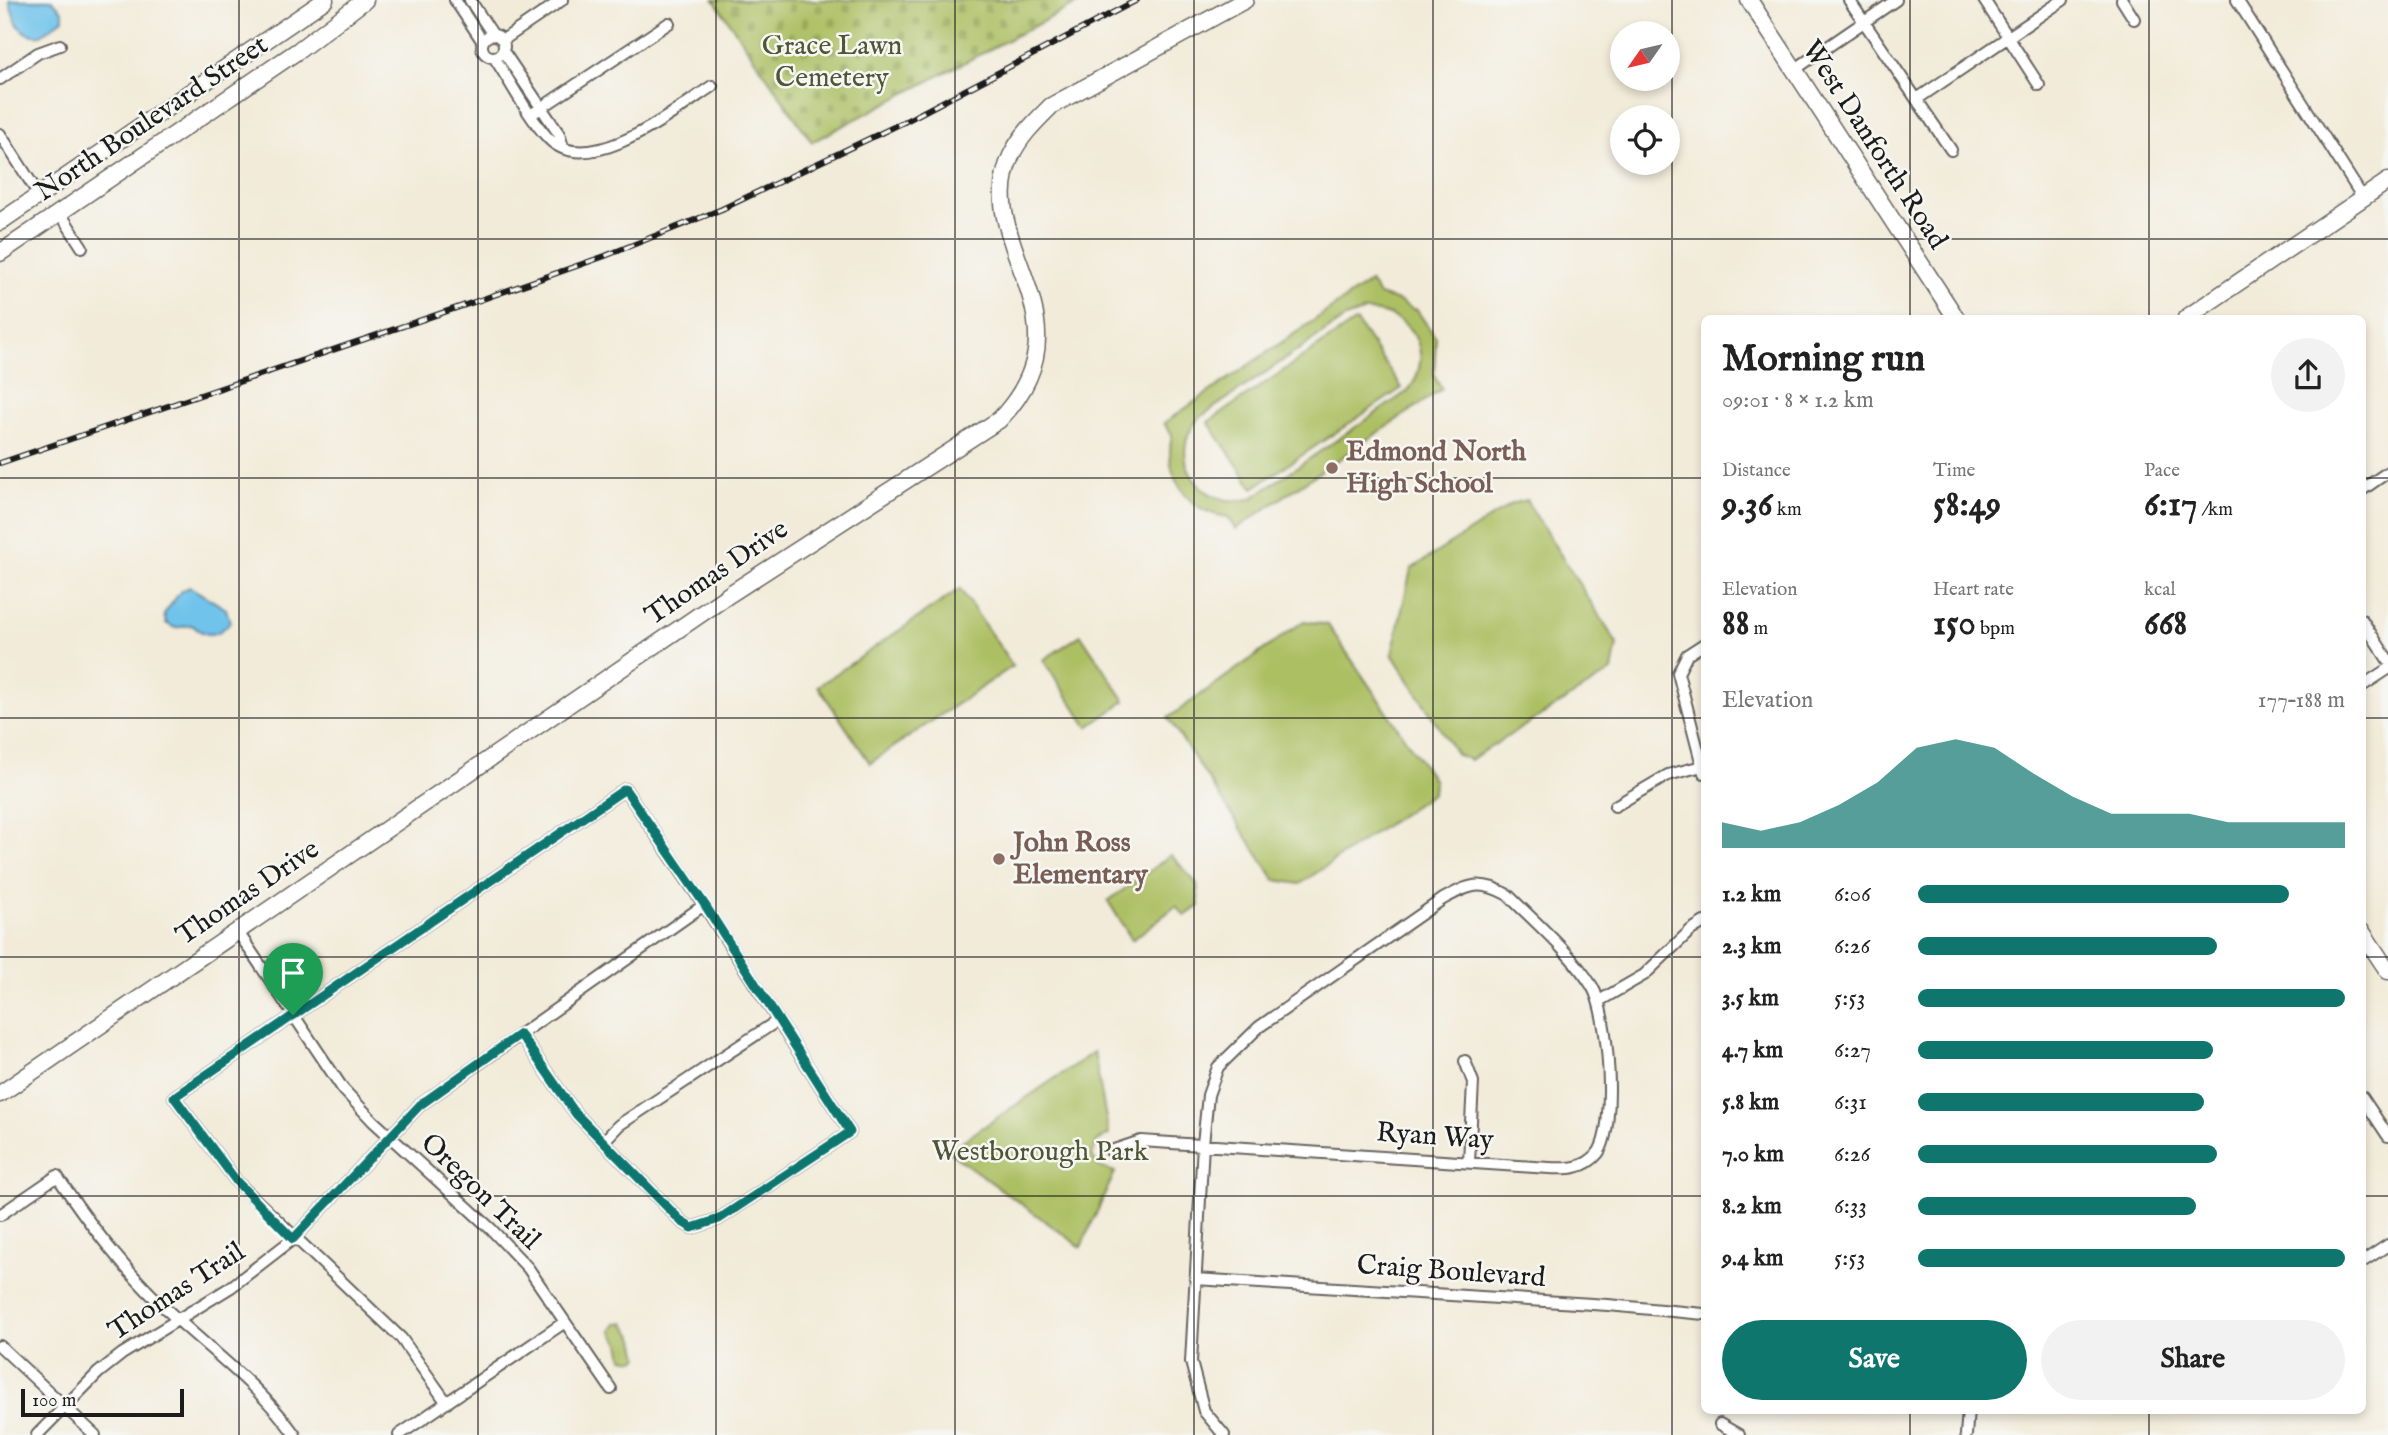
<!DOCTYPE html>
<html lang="en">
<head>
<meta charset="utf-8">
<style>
	body { margin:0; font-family:"IM FELL English",serif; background:#f2f2f2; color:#222; height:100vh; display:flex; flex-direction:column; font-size:26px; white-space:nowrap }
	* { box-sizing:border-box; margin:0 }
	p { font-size:23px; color:#767676 }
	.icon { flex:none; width:38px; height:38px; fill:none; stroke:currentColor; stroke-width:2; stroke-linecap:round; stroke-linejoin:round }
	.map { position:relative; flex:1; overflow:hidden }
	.panel { position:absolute; left:1701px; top:315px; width:665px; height:1099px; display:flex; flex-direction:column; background:#fff; border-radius:10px; box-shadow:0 4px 10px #0003 }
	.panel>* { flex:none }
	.needle { width:46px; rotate:236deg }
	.fabs { position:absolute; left:1610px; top:21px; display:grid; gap:14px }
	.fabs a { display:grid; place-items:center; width:70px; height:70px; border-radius:50%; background:#fff; box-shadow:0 4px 10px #0003; font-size:35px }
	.scale { position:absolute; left:21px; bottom:18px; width:163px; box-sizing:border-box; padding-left:7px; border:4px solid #1c1c1c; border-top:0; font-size:19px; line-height:24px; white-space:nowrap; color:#1c1c1c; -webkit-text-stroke:5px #f6f6f2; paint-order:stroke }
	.pin { position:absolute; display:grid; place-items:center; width:60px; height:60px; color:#fff; margin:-72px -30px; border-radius:50% 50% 50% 0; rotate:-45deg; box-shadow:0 0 7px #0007 }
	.pin .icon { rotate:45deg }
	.round { display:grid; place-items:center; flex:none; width:74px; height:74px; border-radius:37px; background:#f2f2f2 }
	.head { display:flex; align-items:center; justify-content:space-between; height:119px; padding:0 21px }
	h1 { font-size:38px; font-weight:800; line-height:52px }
	.figures { display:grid; grid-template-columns:repeat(3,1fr); gap:10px; height:119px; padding:7px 21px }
	.figures div { display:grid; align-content:center }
	.figures b { font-size:35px; font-weight:800 }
	.figures small { font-size:19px; font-weight:400 }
	.figures p { font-size:19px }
	.chart { height:196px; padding:14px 21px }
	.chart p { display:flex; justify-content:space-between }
	.chart svg { width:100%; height:126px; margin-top:7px; fill:#0f766e; opacity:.7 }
	.cta { display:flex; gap:14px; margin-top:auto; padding:14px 21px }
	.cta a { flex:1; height:80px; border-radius:42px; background:#0f766e; color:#fff; font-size:28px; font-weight:800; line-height:80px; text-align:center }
	.cta a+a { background:#f2f2f2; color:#222 }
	ul { padding:0 21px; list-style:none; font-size:23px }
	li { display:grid; grid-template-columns:112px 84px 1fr; align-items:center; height:52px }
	li i { height:18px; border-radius:9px; background:#0f766e }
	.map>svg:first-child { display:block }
	.green { fill:#adbf63; stroke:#646e40; stroke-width:2; fill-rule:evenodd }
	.cemetery { fill:url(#cemetery-stones); stroke:#646e40; stroke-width:2 }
	.water { fill:#6fc3eb; stroke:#467084; stroke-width:2 }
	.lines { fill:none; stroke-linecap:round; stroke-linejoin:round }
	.street-casing { stroke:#67645e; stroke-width:14 }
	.secondary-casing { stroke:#67645e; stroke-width:19 }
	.street { stroke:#fff; stroke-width:10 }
	.secondary { stroke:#fff; stroke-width:16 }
	.rail-casing { stroke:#1c1c1c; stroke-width:6 }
	.rail { stroke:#f6f6f2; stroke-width:3.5; stroke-dasharray:10; stroke-linecap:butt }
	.route-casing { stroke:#fff; stroke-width:14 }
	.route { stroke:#0f766e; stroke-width:9 }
	.grid { fill:none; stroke:#1c1c1c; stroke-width:2; stroke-opacity:0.55 }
	.education-dot { fill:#8d6e63; stroke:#f6f6f2; stroke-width:2.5 }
	.labels { text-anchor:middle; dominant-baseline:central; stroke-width:5; stroke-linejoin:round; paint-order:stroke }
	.park-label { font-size:28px; fill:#4f5535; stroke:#f6f6f2 }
	.street-label { font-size:28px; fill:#1c1c1c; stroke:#f6f6f2 }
	.education-label { font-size:28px; font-weight:bold; fill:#785e54; stroke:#f6f6f2; text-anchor:start }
</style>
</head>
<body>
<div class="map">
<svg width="2388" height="1435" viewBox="0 0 2388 1435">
	<defs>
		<pattern id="cemetery-stones" width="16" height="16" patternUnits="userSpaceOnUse" patternTransform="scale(1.75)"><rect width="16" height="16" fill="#adbf63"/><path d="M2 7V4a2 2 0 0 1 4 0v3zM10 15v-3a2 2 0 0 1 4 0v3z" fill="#94a455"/></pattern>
	</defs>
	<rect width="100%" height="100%" fill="#f6f6f2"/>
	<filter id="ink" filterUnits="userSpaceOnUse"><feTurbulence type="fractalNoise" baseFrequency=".0143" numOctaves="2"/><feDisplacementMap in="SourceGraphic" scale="14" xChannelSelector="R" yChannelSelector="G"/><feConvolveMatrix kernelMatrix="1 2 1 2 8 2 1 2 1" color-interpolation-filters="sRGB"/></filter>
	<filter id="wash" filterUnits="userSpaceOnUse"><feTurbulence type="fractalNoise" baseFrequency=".00686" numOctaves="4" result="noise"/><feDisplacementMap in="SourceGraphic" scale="28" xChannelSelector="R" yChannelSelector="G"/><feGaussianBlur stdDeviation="1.57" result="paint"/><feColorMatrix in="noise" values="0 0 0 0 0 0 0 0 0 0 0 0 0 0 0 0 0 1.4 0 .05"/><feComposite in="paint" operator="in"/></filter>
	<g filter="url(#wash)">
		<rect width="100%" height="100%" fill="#f2ebd9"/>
		<path class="green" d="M 1370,282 L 1379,295 L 1399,301 L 1414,310 L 1416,309 L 1436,338 L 1434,376 L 1442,389 L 1236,529 L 1228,517 C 1186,512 1163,474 1172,435 L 1164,423 ZM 1365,311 C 1411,310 1437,353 1408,391 L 1252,498 C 1203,513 1163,458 1199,418 L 1345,318 Z
			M 1356,321 L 1402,388 L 1253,488 L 1208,422 Z
			M 1526,500 L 1617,644 L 1612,671 L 1470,760 L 1457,755 L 1392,654 L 1411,569 L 1512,504 Z
			M 960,589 L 1013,666 L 870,763 L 818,686 Z
			M 1304,621 L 1328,625 L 1434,781 L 1433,793 L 1300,884 L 1275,880 L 1168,718 Z
			M 1081,635 L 1125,701 L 1088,727 L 1043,660 Z
			M 1171,855 L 1197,884 L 1199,906 L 1185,916 L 1176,906 L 1132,940 L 1108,901 Z
			M 1094,1052 L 1109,1135 L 1097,1141 L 1092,1156 L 1099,1167 L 1115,1172 L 1081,1247 L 948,1151 Z
			M 624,1322 L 635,1339 L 639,1357 L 635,1360 L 623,1358 L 620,1343 L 611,1331 L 616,1324 Z"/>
		<path class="cemetery" d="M 714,0 L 1084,0 L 812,142 Z"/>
		<path class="water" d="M 9,0 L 52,0 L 63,12 L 63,19 L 41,35 C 17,37 15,19 9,0 Z
			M 190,587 L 226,609 L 230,622 C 218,637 206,638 192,625 L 175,628 L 166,623 L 164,614 L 181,591 Z"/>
	</g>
	<g filter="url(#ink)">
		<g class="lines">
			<g class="street-casing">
				<path id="street" d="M 455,0 L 483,42
					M 470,0 L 493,35
					M 1849,0 L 1951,150
					M 1984,0 L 2039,85
					M 2122,0 L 2134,19
					M 2237,0 L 2363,198
					M482 46a11 11 0 1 1 22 0a11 11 0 1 1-22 0Z
					M 503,40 L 562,0
					M 503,51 L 559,134 L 563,147
					M 494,57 C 511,83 527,115 548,138 C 588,181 676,110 712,86
					M 1794,70 L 1896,0
					M 0,79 L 38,53 L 60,45
					M 1917,99 L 2063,0
					M 532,114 L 669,23
					M 0,134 L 39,195
					M 60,213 L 82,247
					M 2362,490 L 2388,472
					M 2362,620 L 2388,660
					M 1704,644 L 1687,655 L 1678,673 L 1704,773
					M 2362,686 L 2388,669
					M 1615,806 L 1668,775 L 1702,766
					M 238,932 L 343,1089 L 373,1121 L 491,1229 L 528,1268 L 611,1389
					M 1599,1001 L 1644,975 L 1691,930 L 1704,922
					M 1465,1061 L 1473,1082 L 1469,1162
					M 2362,1097 L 2388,1136
					M 604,1141 L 619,1125 L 777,1021
					M 1111,1151 L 1141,1141 L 1549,1168 C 1568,1169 1585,1169 1598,1153 C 1617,1127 1609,1014 1592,986 C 1570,952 1536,923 1508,895 C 1480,879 1469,885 1443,899 L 1259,1027 L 1218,1067 L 1208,1095 L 1203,1144 L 1191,1362 L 1204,1411 L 1224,1435
					M 0,1215 L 57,1176 C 93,1229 129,1277 177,1319 C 218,1356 263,1390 295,1435
					M 2362,1262 L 2388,1245
					M 1195,1279 L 1608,1305 L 1704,1314
					M 0,1346 L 95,1435
					M 447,1403 L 401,1338 L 237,1182 L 174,1097 L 625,789 L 704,905 L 850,1132 L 719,1219 L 692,1228 L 682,1222 L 576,1114 L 520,1034
					M 1720,1424 L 1739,1435
					M 37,1435 L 98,1373 L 122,1354 L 231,1287 L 293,1239 L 420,1105 L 704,905
					M 399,1435 L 565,1322
					M 1966,1435 L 1968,1410"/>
			</g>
			<g class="secondary-casing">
				<path id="secondary" d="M 1749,0 L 1956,318
					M 0,222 L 325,0
					M 0,253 L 299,50 L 365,0
					M 2186,318 L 2388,181
					M 2362,932 L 2388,971
					M 0,1094 L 730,594 L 999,420 C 1097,318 970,244 1011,156 C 1020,136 1036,121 1051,106 L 1245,0"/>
			</g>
			<use href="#street" class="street"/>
			<use href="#secondary" class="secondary"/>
			<g class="rail-casing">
				<path id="rail" d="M 0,463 L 480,300 L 605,256 L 722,209 L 904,122 L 1137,0"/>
			</g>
			<use href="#rail" class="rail"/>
		</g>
	</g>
	<g class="lines" filter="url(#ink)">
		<g class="route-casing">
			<path id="route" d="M 625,789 L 705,905 L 850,1132 L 719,1219 L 692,1228 L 682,1222 L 576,1114 L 520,1034 L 420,1105 L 293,1239 L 237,1182 L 174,1097 Z"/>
		</g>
		<use href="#route" class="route"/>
	</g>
	<path class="grid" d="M 239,0 L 239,1435M 478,0 L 478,1435M 716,0 L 716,1435M 955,0 L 955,1435M 1194,0 L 1194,1435M 1433,0 L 1433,1435M 1672,0 L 1672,1435M 1910,0 L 1910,318M 2149,0 L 2149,318M 0,239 L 2388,239M 0,478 L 1704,478M 2362,478 L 2388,478M 0,718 L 1704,718M 2362,718 L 2388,718M 0,957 L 1704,957M 2362,957 L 2388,957M 0,1196 L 1704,1196M 2362,1196 L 2388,1196M 1910,1410 L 1910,1435M 2149,1410 L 2149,1435"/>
	<g class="education-dot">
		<circle cx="1332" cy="468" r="7"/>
		<circle cx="999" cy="859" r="7"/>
	</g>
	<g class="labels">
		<g class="park-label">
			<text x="832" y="46">Grace Lawn<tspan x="832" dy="32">Cemetery</tspan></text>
			<text x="1040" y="1152">Westborough Park</text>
		</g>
		<g class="street-label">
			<text transform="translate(152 119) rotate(-34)">North Boulevard Street</text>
			<text transform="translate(1874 145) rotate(57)">West Danforth Road</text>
			<text transform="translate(717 573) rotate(-34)">Thomas Drive</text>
			<text transform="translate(248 893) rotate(-34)">Thomas Drive</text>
			<text transform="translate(1435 1137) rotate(4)">Ryan Way</text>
			<text transform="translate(480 1192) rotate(44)">Oregon Trail</text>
			<text transform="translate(1451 1272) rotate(4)">Craig Boulevard</text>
			<text transform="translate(177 1292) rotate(-33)">Thomas Trail</text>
		</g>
		<g class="education-label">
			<text x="1346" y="452">Edmond North<tspan x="1346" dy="32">High School</tspan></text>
			<text x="1013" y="843">John Ross<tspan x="1013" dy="32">Elementary</tspan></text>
		</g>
	</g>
</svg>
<div class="fabs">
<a><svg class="needle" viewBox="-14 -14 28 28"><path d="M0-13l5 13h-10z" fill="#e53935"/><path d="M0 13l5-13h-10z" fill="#767676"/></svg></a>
<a><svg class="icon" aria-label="locate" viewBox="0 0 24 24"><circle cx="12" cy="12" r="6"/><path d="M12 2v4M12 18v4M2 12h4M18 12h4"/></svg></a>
</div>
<div class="scale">100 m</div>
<div class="pin" style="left:293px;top:1015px;background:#1e9e55"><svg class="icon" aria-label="arrive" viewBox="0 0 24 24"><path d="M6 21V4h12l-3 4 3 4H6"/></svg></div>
<section class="panel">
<div class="head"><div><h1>Morning run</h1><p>09:01 · 8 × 1.2 km</p></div><a class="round"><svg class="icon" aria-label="share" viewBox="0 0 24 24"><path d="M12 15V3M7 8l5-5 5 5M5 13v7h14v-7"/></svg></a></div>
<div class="figures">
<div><p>Distance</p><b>9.36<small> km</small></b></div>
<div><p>Time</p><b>58:49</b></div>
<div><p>Pace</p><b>6:17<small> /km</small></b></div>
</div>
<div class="figures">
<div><p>Elevation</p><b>88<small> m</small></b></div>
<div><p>Heart rate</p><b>150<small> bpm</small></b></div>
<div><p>kcal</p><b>668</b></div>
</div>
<div class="chart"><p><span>Elevation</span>177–188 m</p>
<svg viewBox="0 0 160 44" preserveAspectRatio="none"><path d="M0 44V35L10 38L20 35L30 29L40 21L50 9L60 6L70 9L80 18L90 26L100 32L110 32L120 32L130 35L140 35L150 35L160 35V44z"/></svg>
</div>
<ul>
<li><b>1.2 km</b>6:06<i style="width:87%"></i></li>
<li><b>2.3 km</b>6:26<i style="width:70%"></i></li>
<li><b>3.5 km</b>5:53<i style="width:100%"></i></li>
<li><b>4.7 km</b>6:27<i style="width:69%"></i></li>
<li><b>5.8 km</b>6:31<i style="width:67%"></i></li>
<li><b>7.0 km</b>6:26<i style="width:70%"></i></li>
<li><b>8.2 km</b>6:33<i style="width:65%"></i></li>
<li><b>9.4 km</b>5:53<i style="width:100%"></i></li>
</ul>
<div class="cta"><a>Save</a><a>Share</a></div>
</section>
</div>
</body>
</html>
